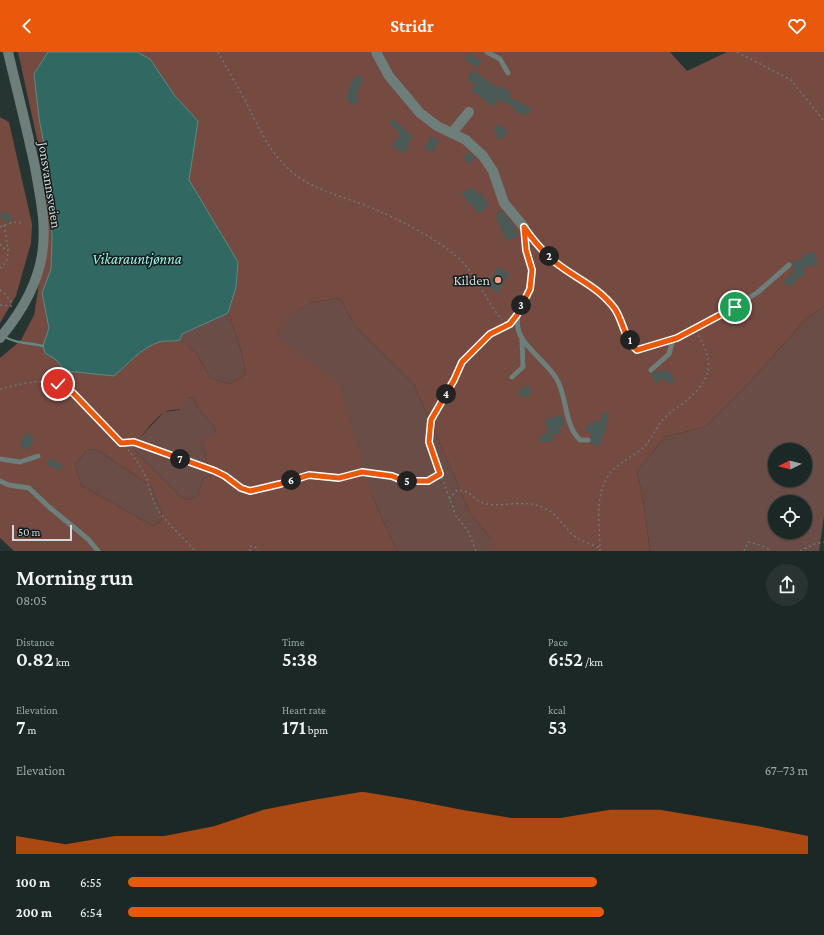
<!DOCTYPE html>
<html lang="en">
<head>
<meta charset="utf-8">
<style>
	body { margin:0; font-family:"Crimson Pro",serif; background:#293432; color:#f1f3f6; height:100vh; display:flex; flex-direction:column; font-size:15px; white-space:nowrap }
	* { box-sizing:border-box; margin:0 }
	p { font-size:13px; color:#a0a6a7 }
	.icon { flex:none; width:22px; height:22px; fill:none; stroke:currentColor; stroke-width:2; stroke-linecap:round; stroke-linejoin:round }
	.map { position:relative; height:499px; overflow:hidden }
	.sheet { display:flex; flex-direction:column; background:#1c2826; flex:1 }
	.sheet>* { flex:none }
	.needle { width:26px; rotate:264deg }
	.fabs { position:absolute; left:768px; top:391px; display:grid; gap:8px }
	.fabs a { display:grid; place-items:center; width:44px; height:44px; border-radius:50%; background:#1c2826; box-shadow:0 1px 3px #0004,0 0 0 1px #3a4443; font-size:20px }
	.scale { position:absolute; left:12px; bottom:10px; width:60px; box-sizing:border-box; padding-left:4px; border:2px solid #d1dad9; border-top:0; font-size:11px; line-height:14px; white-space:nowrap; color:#d1dad9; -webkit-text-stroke:3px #141b1a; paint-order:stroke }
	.pin { position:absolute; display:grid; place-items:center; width:34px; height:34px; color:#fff; margin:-17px; border:2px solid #fff; border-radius:50%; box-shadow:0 1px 4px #0007 }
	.km { position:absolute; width:20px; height:20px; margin:-10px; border-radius:50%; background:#222; color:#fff; font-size:11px; line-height:20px; text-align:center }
	.round { display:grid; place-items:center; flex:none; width:42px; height:42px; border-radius:21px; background:#293432 }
	.overview { display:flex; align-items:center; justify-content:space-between; height:68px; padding:0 16px }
	h1 { font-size:22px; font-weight:600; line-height:30px }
	.metrics { display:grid; grid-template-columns:repeat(3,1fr); gap:6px; height:68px; padding:4px 16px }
	.metrics div { display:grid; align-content:center }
	.metrics b { font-size:20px; font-weight:600 }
	.metrics small { font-size:11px; font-weight:400 }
	.metrics p { font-size:11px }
	.chart { height:112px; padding:8px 16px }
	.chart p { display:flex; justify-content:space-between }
	.chart svg { width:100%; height:72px; margin-top:4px; fill:#ea580c; opacity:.7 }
	ul { padding:0 16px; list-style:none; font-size:13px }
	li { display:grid; grid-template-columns:64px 48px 1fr; align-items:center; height:30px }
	li i { height:10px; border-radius:5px; background:#ea580c }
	header { display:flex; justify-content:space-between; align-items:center; height:52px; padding:0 16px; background:#ea580c; color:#fff; font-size:18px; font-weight:600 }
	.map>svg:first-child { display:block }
	.green { fill:#6a4d47; fill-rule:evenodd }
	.forest { fill:#744a41; fill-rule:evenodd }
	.water { fill:#316861; stroke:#618a85 }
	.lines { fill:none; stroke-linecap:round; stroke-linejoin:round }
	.stream { stroke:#618a85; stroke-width:2.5 }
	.building { fill:#4a5a57 }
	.path { stroke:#6b7876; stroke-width:1.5; stroke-dasharray:2 3; stroke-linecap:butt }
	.service { stroke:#6e7e7b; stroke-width:5 }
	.minor { stroke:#6e7e7b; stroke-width:10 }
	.secondary { stroke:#6e7e7b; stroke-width:10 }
	.route-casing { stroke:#fff; stroke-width:8 }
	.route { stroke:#ea580c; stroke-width:5 }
	.poi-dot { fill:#f49d8b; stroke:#141b1a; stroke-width:1.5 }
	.labels { text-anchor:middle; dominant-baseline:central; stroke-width:3; stroke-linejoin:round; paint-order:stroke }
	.street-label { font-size:14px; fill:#d1dad9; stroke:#141b1a }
	.poi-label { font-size:14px; fill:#d1dad9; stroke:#141b1a; text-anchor:end }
	.water-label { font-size:15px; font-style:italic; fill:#98f3e7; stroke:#141b1a }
</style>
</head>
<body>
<header><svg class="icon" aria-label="back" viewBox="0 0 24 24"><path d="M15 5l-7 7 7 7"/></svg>Stridr<svg class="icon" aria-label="heart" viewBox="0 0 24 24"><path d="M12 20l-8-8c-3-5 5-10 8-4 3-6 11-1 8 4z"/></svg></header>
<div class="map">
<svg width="824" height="499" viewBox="0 0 824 499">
	<rect width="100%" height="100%" fill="#263532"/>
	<path class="green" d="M 340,246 L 355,274 L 414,332 L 471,463 L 491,486 L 491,499 L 397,499 L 372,444 L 277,284 L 285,264 L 313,250 Z
		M 824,255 L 824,464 L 819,499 L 650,499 L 643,447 L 637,419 L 665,385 L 705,375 L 749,331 L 806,267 ZM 775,398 L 805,398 L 805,428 L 775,428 ZM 775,450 L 805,450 L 805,480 L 775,480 Z
		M 228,261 L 239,291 L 246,322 L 230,332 L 210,326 L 196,300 L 180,288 L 182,282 Z
		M 187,345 L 195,346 L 196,353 L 216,377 L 214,383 L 203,394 L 211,424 L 203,427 L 198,444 L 187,448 L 180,444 L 135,399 L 135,391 L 164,360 L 179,358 Z
		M 96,397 L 151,434 L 161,458 L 162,468 L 153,474 L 81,433 L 75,412 L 87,398 Z"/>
	<path class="forest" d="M 18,0 L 48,0 L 34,22 L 39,66 L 49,119 L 52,184 L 51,217 L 42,241 L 49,276 L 43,294 L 45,301 L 55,307 L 66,319 L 114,324 C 128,312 141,296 159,290 C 165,288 172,290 180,288 L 196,300 L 210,326 L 230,332 L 246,322 L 239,291 L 228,261 L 236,235 L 238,210 L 189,128 L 198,69 L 175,44 L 150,7 L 137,0 L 670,0 L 687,19 L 727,0 L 824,0 L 824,255 L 806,267 L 749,331 L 705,375 L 665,385 L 637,419 L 643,447 L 650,499 L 491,499 L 491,486 L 471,463 L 414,332 L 355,274 L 340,246 L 313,250 L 286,264 L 277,284 L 338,331 L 372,444 L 397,499 L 14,499 L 0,486 L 0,306 L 21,288 L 34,263 L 48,175 L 44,119 ZM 187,345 L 195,346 L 196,353 L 216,377 L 214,383 L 204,385 L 203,394 L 211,424 L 203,427 L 198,444 L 187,448 L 180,444 L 135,399 L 135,391 C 144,382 153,368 163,361 C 174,354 182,364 187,345 ZM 96,397 L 151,434 L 161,458 L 162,468 L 153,474 L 81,433 L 75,412 L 87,398 Z
		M 0,65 L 9,70 L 32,172 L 31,191 L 16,244 L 0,271 Z"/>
	<path class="water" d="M 48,0 L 137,0 L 150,7 L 175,44 L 198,69 L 189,128 L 238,210 L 236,235 L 228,261 L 182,282 L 180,288 C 172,290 166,288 159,290 C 141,296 128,312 114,324 L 66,319 L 55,307 L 45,301 L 43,294 L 49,276 L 42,241 L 51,217 L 52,184 L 49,119 L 39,66 L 34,22 Z"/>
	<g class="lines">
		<path class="stream" d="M 7,286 C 18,292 31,291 43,294"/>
	</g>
	<path class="building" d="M 468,2 L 482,9 L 479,16 L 465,8 Z
		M 473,18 L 497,36 L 498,34 L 511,40 L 509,45 L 532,57 L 529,62 L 526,61 L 524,64 L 514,59 L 516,56 L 498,47 L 494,55 L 471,38 L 475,33 L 467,27 Z
		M 359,22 L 364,29 L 360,32 L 356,43 L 359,49 L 352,54 L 346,45 L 353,27 Z
		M 393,67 L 413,85 L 407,92 L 410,94 L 403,102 L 392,93 L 401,82 L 389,71 Z
		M 498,72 L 508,79 L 501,88 L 496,85 L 497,81 L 493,77 Z
		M 431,84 L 439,89 L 432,101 L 424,96 Z
		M 469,100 L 475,106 L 470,112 L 463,106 Z
		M 470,136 L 471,138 L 474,136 L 478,143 L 481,141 L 489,154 L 478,162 L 472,152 L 470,154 L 462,141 Z
		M 501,158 L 513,172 L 518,184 L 507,189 L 496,165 L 498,164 L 497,160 Z
		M 7,159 L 12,168 L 6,171 L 4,167 L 2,168 L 0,162 Z
		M 815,200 L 818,212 L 803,216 L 805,222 L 794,229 L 795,231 L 788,235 L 783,228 L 794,221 L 792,210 L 803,207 L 802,203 Z
		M 498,215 L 509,222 L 498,241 L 487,234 Z
		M 667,317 L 675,328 L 669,332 L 664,326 L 657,331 L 651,323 L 658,318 L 661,321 Z
		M 524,334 L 531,335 L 529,345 L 518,344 L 519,337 L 524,338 Z
		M 601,361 L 609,362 L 604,383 L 602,383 L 600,394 L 590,392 L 592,381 L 586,380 L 587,372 L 593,373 L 593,368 L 601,370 Z
		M 562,363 L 564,374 L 560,375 L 561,381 L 552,383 L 553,389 L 541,391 L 539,384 L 548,381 L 545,367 Z
		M 25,381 L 34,385 L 29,398 L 20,394 Z
		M 49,407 L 62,412 L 60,418 L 47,413 Z"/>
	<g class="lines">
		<path class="path" d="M 218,0 C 227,16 236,32 245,48 C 259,76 271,105 297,124 C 322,142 354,147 381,160 C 404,170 450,194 465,213 C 479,230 488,251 502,268
			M 737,0 L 791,28 L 824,69
			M 4,173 L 8,197
			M 0,175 L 13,170 L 21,171
			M 0,192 L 3,196 L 8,197 C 8,206 7,211 0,216
			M 0,238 L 4,241 L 13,252
			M 0,253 L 12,254
			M 451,333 L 431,368 L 429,390 L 456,464 L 468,479 L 476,499
			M 0,337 C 18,333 39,326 57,332 C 79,339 134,400 144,421 C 150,433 151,447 158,458 C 168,473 184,486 195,499
			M 121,391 L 134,390 L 215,419 L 225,424 L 241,436 L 250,439 L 280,433 L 309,423 L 339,426 L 362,420 L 392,424 L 404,429 L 428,429 L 440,422
			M 449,447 L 457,438 C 474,439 472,448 483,451 C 505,457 524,445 546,457 C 559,463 566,479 577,486 C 584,490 593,493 600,496
			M 250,499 L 250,494 L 255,495 L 259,499
			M 600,499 C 600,476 594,445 608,424 C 616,412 629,407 641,398 C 652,389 655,376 664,366 C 669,361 675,357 681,353 C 709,330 718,315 697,281
			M 744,499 L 748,490 L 763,494 L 771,499
			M 800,499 L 815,492 L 824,490"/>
		<path class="service" d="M 487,0 L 500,7 L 508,21
			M 524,175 L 555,210 L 592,233 L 605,245 L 616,258 L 631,292 L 637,298 L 677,286 L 735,255 L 758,240 L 789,213
			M 524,176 C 524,183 525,191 526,198 C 528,209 534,218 532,230 C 529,248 514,255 518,276 C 521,294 547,310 556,326 C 568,345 563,371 580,388 L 588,388
			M 651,318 L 669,302 L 673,287
			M 512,325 L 523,315 L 522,287
			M 454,328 C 463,309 475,292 492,280 C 504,273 507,274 517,263
			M 0,407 L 20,410 L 38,404
			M 0,429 L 9,433 L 29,436 L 49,455 L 88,487 L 98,499"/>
		<path class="minor" d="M 376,0 L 389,24 L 420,61 L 437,74 L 466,88 L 483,104 L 493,119 L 504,151 L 524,175
			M 452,81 L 469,60"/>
		<path class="secondary" d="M 0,286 C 20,262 37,234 42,203 C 47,173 40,144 35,115 C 27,77 17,38 8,0"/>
	</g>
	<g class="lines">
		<g class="route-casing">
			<path id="route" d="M 58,332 L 73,341 L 121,391 L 134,390 L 215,419 L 225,424 L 241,436 L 250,439 L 280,432 L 309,423 L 339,426 L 362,420 L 392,424 L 404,429 L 428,429 L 440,422 L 429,390 L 431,368 L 454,328 L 462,310 L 490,282 L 510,272 L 517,263 L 530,237 L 532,218 L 526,198 L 524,175 C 533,188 543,200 555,210 C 576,227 598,234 615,257 C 623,269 625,289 637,298 L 677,286 L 735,255"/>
		</g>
		<use href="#route" class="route"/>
	</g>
	<circle class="poi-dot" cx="498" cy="228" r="4"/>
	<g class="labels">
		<g class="street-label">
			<text transform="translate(50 133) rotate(81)">Jonsvannsveien</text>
		</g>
		<g class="poi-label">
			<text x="490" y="228">Kilden</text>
		</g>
		<g class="water-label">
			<text x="137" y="207">Vikarauntjønna</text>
		</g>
	</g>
</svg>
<div class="fabs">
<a><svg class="needle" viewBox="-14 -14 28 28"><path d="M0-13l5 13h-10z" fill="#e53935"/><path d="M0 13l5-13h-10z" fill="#a0a6a7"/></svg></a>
<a><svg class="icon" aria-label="locate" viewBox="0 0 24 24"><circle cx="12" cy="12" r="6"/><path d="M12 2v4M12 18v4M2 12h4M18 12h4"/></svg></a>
</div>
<div class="scale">50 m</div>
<div class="pin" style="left:735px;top:255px;background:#1e9e55"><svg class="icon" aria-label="arrive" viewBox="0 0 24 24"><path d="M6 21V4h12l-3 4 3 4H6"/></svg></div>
<div class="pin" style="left:58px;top:332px;background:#d93025"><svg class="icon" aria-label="check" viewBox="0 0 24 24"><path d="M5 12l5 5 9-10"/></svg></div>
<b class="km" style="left:630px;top:288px">1</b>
<b class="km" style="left:549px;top:204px">2</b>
<b class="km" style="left:521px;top:253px">3</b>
<b class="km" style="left:446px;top:342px">4</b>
<b class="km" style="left:407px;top:429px">5</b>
<b class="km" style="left:291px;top:428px">6</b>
<b class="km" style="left:180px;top:407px">7</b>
</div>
<section class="sheet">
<div class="overview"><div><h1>Morning run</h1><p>08:05</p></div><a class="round"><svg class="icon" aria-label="share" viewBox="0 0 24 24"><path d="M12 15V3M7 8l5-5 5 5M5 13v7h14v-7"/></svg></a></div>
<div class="metrics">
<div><p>Distance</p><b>0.82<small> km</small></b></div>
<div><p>Time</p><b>5:38</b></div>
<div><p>Pace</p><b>6:52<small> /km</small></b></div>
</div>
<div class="metrics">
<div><p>Elevation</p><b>7<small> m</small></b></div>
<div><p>Heart rate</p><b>171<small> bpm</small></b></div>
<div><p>kcal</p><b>53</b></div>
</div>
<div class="chart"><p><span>Elevation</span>67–73 m</p>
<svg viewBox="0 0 160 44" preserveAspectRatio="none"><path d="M0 44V33L10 38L20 33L30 33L40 27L50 17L60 11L70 6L80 11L90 17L100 22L110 22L120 17L130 17L140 22L150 27L160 33V44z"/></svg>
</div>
<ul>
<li><b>100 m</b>6:55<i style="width:69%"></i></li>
<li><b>200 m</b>6:54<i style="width:70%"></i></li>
</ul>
</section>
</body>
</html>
